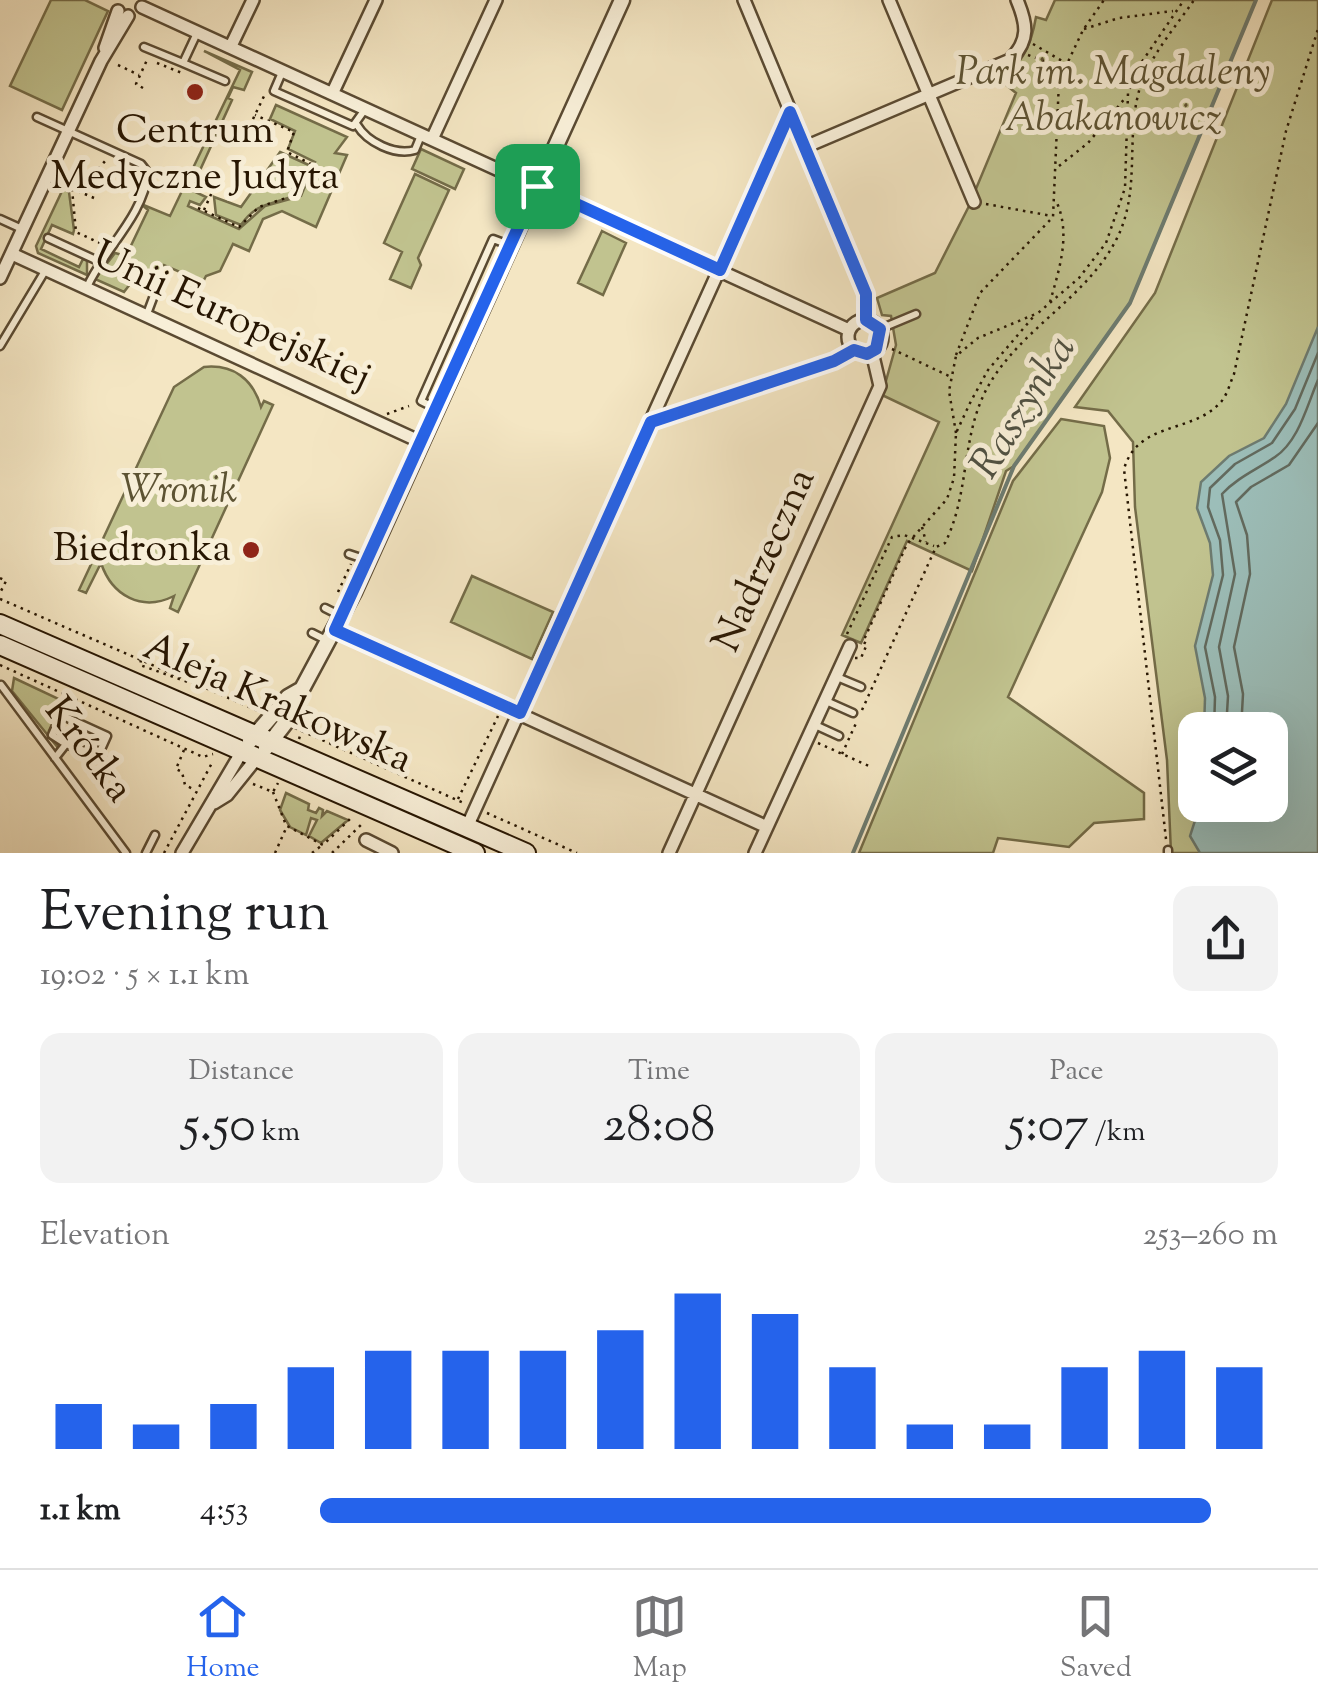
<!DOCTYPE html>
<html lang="en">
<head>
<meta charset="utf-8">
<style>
	body { margin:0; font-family:"Sorts Mill Goudy",serif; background:#f2f2f2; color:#202124; height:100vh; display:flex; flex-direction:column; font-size:38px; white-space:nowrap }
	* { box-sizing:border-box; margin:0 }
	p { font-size:32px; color:#757577 }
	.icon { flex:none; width:55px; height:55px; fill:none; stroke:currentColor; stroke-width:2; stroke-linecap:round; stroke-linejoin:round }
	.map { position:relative; height:853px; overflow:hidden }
	.side { display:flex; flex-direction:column; background:#fff; flex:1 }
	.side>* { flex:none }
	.fabs { position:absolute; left:1178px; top:712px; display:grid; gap:20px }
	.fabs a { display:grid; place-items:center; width:110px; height:110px; border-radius:20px; background:#fff; box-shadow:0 10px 40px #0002; font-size:50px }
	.pin { position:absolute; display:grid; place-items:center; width:85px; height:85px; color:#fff; margin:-42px; border-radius:20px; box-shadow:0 5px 15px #0006 }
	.round { display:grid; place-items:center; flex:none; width:105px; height:105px; border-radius:20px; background:#f2f2f2 }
	.summary { display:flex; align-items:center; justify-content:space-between; height:170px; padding:0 40px }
	h1 { font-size:55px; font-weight:600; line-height:75px }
	.metrics { display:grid; grid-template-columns:repeat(3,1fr); gap:15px; height:170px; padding:10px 40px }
	.metrics div { display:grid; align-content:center; border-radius:20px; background:#f2f2f2; text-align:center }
	.metrics b { font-size:50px; font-weight:600 }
	.metrics small { font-size:28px; font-weight:400 }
	.metrics p { font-size:28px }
	.chart { height:280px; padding:20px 40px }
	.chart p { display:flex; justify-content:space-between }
	.chart svg { width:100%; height:180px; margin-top:10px; stroke:#2563eb; stroke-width:6 }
	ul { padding:0 40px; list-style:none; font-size:32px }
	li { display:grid; grid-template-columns:160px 120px 1fr; align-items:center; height:75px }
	li i { height:25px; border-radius:12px; background:#2563eb }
	.tab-bar { display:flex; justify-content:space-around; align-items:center; height:140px; border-top:2px solid #e0e0e0; background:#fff; font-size:28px; color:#757577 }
	.tab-bar a { display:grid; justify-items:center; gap:5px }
	.tab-bar .active { color:#2563eb }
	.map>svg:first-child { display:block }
	.green { fill:#c1c38f; stroke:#746c48; stroke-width:2.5; fill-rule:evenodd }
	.water { fill:#9cbeb9; stroke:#6d7b70; stroke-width:2.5 }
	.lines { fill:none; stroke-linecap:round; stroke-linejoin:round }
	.shore { stroke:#626a5e; stroke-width:2.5 }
	.stream { stroke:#6d7b70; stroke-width:4 }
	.service-casing { stroke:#5a4a32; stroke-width:11 }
	.minor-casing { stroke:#5a4a32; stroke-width:16 }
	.tertiary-casing { stroke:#5a4a32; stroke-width:19 }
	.secondary-casing { stroke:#271602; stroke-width:22 }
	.path { stroke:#271602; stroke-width:2.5; stroke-dasharray:2.5 5; stroke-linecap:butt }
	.service { stroke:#f8efd8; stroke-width:6 }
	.minor { stroke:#f8efd8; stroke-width:11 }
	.tertiary { stroke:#f8efd8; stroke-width:14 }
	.secondary { stroke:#f8efd8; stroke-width:18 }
	.route-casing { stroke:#fff; stroke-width:20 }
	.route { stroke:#2563eb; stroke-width:12 }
	.poi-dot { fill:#8f2418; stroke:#f8efd8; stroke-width:4 }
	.labels { text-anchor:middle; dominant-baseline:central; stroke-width:10; stroke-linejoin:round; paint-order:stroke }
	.park-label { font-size:40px; font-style:italic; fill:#5d5333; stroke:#f8efd8 }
	.poi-label { font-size:40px; fill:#271602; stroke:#f8efd8 }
	.street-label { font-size:40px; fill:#271602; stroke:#f8efd8 }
	.water-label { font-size:42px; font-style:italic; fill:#505142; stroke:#f8efd8 }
</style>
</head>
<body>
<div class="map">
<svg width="1318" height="853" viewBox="0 0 1318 853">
	<rect width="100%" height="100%" fill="#f4e6c3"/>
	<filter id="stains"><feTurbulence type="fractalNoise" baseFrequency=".002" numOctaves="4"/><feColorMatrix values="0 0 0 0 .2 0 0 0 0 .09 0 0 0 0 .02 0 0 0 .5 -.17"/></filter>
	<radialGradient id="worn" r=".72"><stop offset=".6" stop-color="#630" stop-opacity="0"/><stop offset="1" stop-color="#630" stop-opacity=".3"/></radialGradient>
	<path class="green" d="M 51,0 L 85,0 L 108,11 L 62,110 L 10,86 Z
		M 1055,0 L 1256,0 L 1130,303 L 1014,466 L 1006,471 L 972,571 L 907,541 L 861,643 L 842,635 L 939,422 L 882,395 L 896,345 L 891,316 L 882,315 L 877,298 L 935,273 L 968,208 L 1016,93 L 1001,81 C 1023,61 1031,46 1036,17 L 1046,20 Z
		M 1272,0 L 1318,0 L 1318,853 L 1171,853 L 1167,760 L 1135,507 L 1133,442 L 1108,411 L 1075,407 L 1155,293 ZM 1195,730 L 1270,730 L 1270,805 L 1195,805 Z
		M 204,51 L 252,72 L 244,90 L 233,87 L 228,98 L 232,100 L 191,190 L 206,197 L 200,205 L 190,201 L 188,206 L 239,229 L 265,206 L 301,196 L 315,162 L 288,149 L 295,131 L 270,119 L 276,105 L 347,137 L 335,153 L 347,155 L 316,227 L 282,211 L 263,219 L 249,251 L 233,244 L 220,271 L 206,276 L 203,282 L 164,265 L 154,283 L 134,279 L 124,292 L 95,279 L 115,253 L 126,256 L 148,210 L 141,204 L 170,216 L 240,70 Z
		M 421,149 L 464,169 L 455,189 L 412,169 Z
		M 280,152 L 311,166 L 308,176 L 290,176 L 292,190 L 299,194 C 274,205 257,201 241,225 L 216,215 L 214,197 L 241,207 Z
		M 415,174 L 449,190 L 418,258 L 421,265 L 411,288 L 390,279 L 402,252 L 384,243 Z
		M 63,189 L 69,192 L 74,230 L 73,234 L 52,225 L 41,249 L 79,267 L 83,259 L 87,261 L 87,275 L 38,253 L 36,246 Z
		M 602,231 L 626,243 L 603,295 L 578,283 Z
		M 204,367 C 233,364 253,379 261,407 L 264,401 L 273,405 L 178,612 L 170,608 L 174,596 C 142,612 112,596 101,563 L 86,593 L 79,590 L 174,387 Z
		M 1061,419 L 1104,426 L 1110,458 L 1102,492 L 1008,697 L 1144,793 L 1144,819 L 1094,823 L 1069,847 L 998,838 L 993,853 L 859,853 L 1013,481 Z
		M 472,576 L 553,612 L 532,659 L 451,622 Z
		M 14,678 L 63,701 L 49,731 L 59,749 L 12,691 Z
		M 286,793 L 309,804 L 308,810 L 316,813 L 319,808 L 323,810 L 322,816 L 327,811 L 348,820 L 321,843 L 309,836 L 317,820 L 311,818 L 306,835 L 290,827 L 280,810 Z"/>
	<path class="water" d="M 1318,327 L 1318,853 L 1200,853 L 1190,836 L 1200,805 L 1270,805 L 1270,730 L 1204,730 L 1205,698 L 1195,646 L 1213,575 L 1210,543 L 1197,508 L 1201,482 L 1229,456 L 1264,438 L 1286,404 Z"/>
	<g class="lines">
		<path class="shore" d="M 1214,730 L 1215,697 L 1205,647 L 1223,575 L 1220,540 L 1208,507 L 1210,488 L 1235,464 L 1272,443 L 1295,409 L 1318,353
			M 1226,730 L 1228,696 L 1219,647 L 1235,574 L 1222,494 C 1238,477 1256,470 1275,457 C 1299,441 1307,405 1318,380
			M 1241,730 L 1243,694 L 1234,647 L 1250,574 L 1247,535 L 1236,502 L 1251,487 L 1289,465 L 1318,423"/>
		<path class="stream" d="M 853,853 L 1014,466 L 1130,303 L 1256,0"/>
		<g class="service-casing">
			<path id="service" d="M 197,33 L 183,63 L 225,81
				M 144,47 L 183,63
				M 283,70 L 274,91 L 353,126 L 366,108
				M 37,117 L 141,164 L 148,173 C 143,217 104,249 87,287
				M 357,125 C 367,142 395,156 415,150 L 422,133
				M 0,219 L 22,229
				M 48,238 L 98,261
				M 147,314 L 159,282
				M 880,329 L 916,314
				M 0,346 L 45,271
				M 437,409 L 421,401 L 493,239 L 509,245
				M 349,554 L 367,560
				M 325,608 L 341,616
				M 312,633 L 328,641
				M 837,677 L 861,687
				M 1,685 L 126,853
				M 826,701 L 853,713
				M 815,725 L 839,736
				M 55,758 L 66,744 L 98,756 L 107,736 L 61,715 L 52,735 L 66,744
				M 1168,850 L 1168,853
				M 146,853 L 155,835"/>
		</g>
		<g class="minor-casing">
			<path id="minor" d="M 744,0 L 866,293 L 866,319
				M 889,0 L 974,202
				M 142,7 L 849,330
				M 231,46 L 253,0
				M 105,48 L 118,11
				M 333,92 L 376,0
				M 433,137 L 496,0
				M 805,147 L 1010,60 C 1030,40 1027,24 1017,0
				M 12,254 L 421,442
				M 0,278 L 101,61 L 128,16
				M848 337a17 17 0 1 1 34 0a17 17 0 1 1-34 0Z
				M 651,422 L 834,361 L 854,350
				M 335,630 L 767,827
				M 214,803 L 227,795 L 256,759
				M 467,827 L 790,113
				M 366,840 L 392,853
				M 182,853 L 241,753
				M 669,853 L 880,386 L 872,352
				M 755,853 L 850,646"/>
		</g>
		<g class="tertiary-casing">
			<path id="tertiary" d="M 250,741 L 288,697 L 302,689
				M 266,748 L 297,708 L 302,689 L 354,592 L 622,0"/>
		</g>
		<g class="secondary-casing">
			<path id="secondary" d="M 0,624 L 526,853
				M 0,645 L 475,853"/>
		</g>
		<path class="path" d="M 1084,29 L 1119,18 L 1173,11
			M 1033,44 L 1064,62
			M 1028,55 L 1044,61 L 1047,55
			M 157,63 L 182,73
			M 118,65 L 139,75
			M 143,88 L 136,84 L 147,60
			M 253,119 L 266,92
			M 1059,166 L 1088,143 L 1126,97
			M 72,189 L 76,232 L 102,244
			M 78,191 L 107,159
			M 78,191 L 94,198
			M 986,204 L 1052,216
			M 198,208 L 239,227 L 259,207 L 301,193 L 313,165 L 287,152 L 294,132 L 255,115
			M 204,210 L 213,190
			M 1050,302 C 1059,270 1071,235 1057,203
			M 892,349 L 949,376
			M 956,355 L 980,293 L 1053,217 L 1059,81 L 1083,30 L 1104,0
			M 387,414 L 409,406
			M 956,433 L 949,391 L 956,356 L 978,338 L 1038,313 L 1079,278 L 1106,243 L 1125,188 L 1128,93 L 1139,66 L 1184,0
			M 922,527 L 926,542
			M 0,578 L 6,581 L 0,593
			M 338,592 L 351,564
			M 0,599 L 261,712
			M 847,634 L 892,537 L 904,535 L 934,546
			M 855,658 L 861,658 L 867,644 L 863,642 L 907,544 L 947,499 L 954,478 L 956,433 L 971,401 L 988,370 L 1034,316
			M 141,660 L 140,665 L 196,685
			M 0,665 L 203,757 L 213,754
			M 862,710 L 936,547 L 945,543 C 971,491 960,433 990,383 C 1024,326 1091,295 1119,234 C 1140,187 1126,139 1139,91 C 1148,58 1175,28 1194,0
			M 295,728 L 466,804
			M 299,739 L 304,724
			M 818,743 L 871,767
			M 184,750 L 176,769 L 182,772 L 185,785 L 195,790
			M 842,754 L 857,721
			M 253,784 L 273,792 L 278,783
			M 273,792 L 286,825
			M 458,799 L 498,716
			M 487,813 L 577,853
			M 1166,839 L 1124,469 C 1138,421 1191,434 1220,403 C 1227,396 1230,383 1234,374 L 1286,131 L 1318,29
			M 164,853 L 213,761
			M 275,853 L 287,826 L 323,845 L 350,819
			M 312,853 L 321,846
			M 332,853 L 362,824"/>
		<use href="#service" class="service"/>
		<use href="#minor" class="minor"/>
		<use href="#tertiary" class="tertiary"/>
		<use href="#secondary" class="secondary"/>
	</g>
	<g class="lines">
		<g class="route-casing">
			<path id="route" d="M 790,112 L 866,294 L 866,320 L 880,329 L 876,349 L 867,354 L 854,350 L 834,361 L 651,422 L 520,713 L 335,630 L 537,186 L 720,270 Z"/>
		</g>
		<use href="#route" class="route"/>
	</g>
	<g class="poi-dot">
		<circle cx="195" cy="92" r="10"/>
		<circle cx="251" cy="550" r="10"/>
	</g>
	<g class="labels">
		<g class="park-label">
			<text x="1113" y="74">Park im. Magdaleny<tspan x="1113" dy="46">Abakanowicz</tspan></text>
			<text x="179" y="492">Wronik</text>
		</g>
		<g class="poi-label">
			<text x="195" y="132">Centrum<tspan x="195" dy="46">Medyczne Judyta</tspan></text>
			<text x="231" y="550" text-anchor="end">Biedronka</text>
		</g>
		<g class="street-label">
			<text transform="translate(231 318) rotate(25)">Unii Europejskiej</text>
			<text transform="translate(766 561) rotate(-66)">Nadrzeczna</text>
			<text transform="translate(277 705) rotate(24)">Aleja Krakowska</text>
			<text transform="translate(87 751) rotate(53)">Krótka</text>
		</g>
		<g class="water-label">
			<text transform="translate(1025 408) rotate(-58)">Raszynka</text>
		</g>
	</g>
	<rect width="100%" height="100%" filter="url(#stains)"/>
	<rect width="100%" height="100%" fill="url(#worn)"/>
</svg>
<div class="fabs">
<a><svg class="icon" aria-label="layers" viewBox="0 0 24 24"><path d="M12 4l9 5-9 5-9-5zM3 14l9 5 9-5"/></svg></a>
</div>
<div class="pin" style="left:537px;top:186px;background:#1e9e55"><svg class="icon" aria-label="arrive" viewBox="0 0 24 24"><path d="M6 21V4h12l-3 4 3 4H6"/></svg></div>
</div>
<section class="side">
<div class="summary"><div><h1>Evening run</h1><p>19:02 · 5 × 1.1 km</p></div><a class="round"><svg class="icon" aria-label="share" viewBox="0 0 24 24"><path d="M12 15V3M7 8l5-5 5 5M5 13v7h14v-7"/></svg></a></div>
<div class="metrics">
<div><p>Distance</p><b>5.50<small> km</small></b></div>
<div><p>Time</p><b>28:08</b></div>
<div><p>Pace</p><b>5:07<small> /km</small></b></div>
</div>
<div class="chart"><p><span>Elevation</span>253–260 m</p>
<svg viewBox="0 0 160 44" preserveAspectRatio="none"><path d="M5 44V33M15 44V38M25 44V33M35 44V24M45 44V20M55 44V20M65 44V20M75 44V15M85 44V6M95 44V11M105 44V24M115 44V38M125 44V38M135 44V24M145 44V20M155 44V24"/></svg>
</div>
<ul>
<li><b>1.1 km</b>4:53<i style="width:93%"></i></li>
</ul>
</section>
<nav class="tab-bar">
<a class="active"><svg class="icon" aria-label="home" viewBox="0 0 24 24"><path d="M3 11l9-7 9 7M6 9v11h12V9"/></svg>Home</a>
<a><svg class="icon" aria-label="map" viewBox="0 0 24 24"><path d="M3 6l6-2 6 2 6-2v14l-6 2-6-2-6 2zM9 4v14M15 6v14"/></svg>Map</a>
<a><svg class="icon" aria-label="saved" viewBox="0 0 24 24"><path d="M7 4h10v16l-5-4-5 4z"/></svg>Saved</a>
</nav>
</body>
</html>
